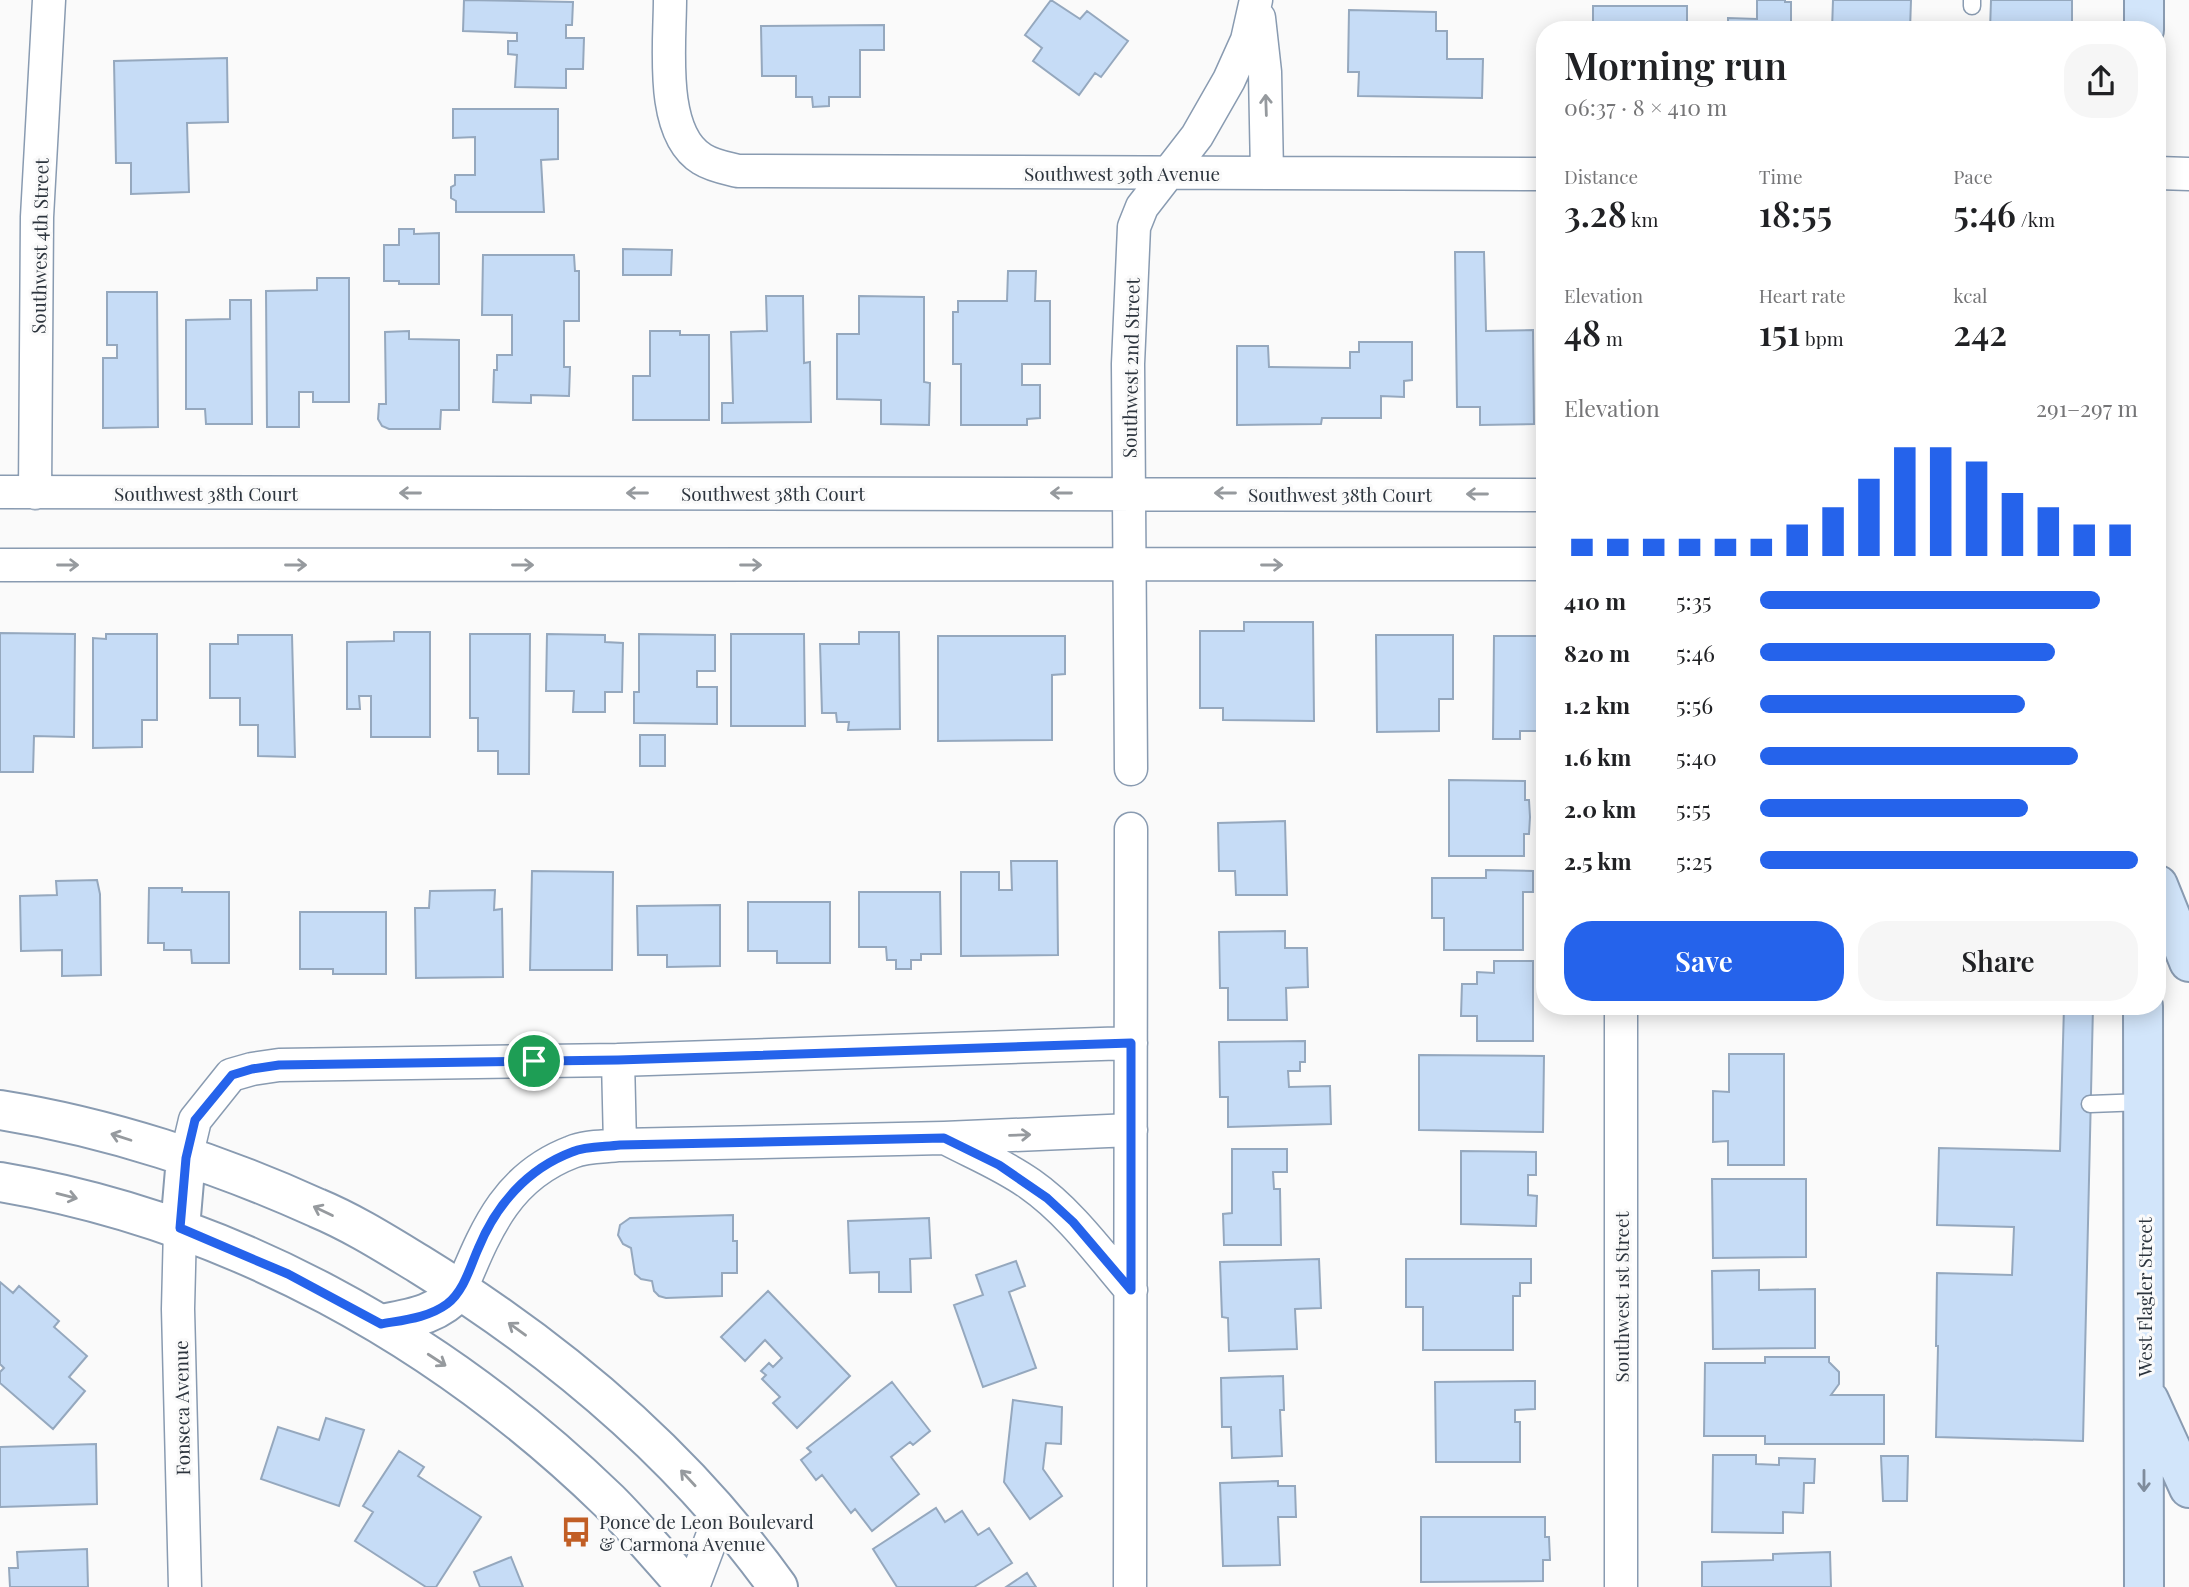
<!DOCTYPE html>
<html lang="en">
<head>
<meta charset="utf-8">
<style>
	body { margin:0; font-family:"Playfair Display",serif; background:#f6f6f6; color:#202124; height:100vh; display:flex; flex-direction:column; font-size:26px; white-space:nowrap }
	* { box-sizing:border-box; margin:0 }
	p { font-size:23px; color:#757577 }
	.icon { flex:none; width:38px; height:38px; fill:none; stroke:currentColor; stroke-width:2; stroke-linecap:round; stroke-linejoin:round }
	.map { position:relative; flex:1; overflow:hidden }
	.panel { position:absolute; left:1536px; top:21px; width:630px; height:994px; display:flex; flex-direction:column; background:#fff; border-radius:28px; box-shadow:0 4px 18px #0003 }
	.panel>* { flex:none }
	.pin { position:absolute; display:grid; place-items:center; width:60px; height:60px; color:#fff; margin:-30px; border:4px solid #fff; border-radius:50%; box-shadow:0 2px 7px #0007 }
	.round { display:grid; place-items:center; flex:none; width:74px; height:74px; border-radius:28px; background:#f6f6f6 }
	.summary { display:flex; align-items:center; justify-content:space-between; height:119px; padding:0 28px }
	h1 { font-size:38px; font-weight:600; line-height:52px }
	.stats { display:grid; grid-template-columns:repeat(3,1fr); gap:10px; height:119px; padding:7px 28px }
	.stats div { display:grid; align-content:center }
	.stats b { font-size:35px; font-weight:600 }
	.stats small { font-size:19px; font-weight:400 }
	.stats p { font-size:19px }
	.chart { height:196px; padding:14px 28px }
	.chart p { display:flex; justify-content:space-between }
	.chart svg { width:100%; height:126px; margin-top:7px; stroke:#2563eb; stroke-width:6 }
	.button { display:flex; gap:14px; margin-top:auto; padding:14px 28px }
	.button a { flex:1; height:80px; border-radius:28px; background:#2563eb; color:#fff; font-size:28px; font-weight:600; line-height:80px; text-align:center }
	.button a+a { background:#f6f6f6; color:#202124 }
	ul { padding:0 28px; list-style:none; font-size:23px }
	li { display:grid; grid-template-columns:112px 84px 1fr; align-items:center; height:52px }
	li i { height:18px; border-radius:9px; background:#2563eb }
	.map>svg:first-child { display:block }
	.building { fill:#c6dcf6; stroke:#95a8be; stroke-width:2 }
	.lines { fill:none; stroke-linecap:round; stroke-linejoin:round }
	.service-casing { stroke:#899bb1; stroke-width:19 }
	.minor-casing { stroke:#899bb1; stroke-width:35 }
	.tertiary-casing { stroke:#899bb1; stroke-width:42 }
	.secondary-casing { stroke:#899bb1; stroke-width:42 }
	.service { stroke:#fff; stroke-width:16 }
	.minor { stroke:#fff; stroke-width:32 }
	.tertiary { stroke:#fff; stroke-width:38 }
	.secondary { stroke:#d2e5fa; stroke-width:38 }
	.oneway { stroke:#969a9e }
	.oneway2 { stroke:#7f8c9c }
	.route-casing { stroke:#fff; stroke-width:14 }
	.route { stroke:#2563eb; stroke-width:9 }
	.labels { text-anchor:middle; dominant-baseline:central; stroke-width:6; stroke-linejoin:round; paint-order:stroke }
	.street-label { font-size:19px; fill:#2c343d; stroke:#fafafa }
	.poi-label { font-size:19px; fill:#2c343d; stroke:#fafafa; text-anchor:start }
</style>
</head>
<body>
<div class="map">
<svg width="2189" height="1587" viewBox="0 0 2189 1587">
	<rect width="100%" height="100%" fill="#fafafa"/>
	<path class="building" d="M 464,0 L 573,2 L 572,25 L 566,25 L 566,38 L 584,38 L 583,69 L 566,69 L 566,88 L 515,87 L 517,55 L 508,54 L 508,41 L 517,41 L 517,33 L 463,31 Z
		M 1051,0 L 1080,19 L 1087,11 L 1128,41 L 1101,77 L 1095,73 L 1079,95 L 1033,61 L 1042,48 L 1025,35 Z
		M 1757,0 L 1785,0 L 1785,2 L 1791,2 L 1791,23 L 1806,23 L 1806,30 L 1728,30 L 1728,18 L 1757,19 Z
		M 1833,0 L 1911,0 L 1910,30 L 1832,30 Z
		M 1991,0 L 2072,0 L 2072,30 L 1990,30 Z
		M 1593,6 L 1687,6 L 1687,30 L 1593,30 Z
		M 1349,10 L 1436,12 L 1436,31 L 1447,31 L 1447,59 L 1483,59 L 1482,98 L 1358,96 L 1359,72 L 1348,72 Z
		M 884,25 L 884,50 L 860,50 L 860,97 L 829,97 L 829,106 L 813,107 L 812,97 L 796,97 L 796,76 L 762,76 L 761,26 Z
		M 227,58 L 228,122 L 187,123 L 189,192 L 131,194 L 131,163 L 116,163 L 114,61 Z
		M 453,109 L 558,109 L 558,159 L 541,160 L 544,212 L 456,212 L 456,201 L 451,198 L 451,187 L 455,185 L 455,175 L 475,175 L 475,137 L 453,138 Z
		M 399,229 L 414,229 L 414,234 L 439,233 L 439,284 L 399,284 L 399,281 L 384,281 L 384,245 L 399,245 Z
		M 623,249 L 672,250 L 671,275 L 623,275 Z
		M 1455,252 L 1484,252 L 1486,331 L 1533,330 L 1534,424 L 1480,425 L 1480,407 L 1457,407 Z
		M 483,255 L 574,255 L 575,271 L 579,271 L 579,321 L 564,321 L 564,367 L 570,367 L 569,396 L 531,395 L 531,403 L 493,402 L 494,370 L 497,370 L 497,355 L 512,355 L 512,315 L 482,315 Z
		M 1008,271 L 1036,271 L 1035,301 L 1050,301 L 1050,364 L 1022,364 L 1022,385 L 1040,385 L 1040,418 L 1027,419 L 1027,425 L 961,425 L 961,364 L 953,364 L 953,312 L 958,312 L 958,301 L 1007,301 Z
		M 317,278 L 349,278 L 349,402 L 313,402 L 313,392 L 299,392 L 299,427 L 267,427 L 266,291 L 317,290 Z
		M 107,292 L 157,292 L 158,427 L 103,428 L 103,358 L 117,358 L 117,345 L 107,345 Z
		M 766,296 L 803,296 L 804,363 L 810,362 L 811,422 L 722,423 L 722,403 L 733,403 L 731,332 L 767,331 Z
		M 859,296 L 924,297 L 924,382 L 930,383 L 929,425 L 881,424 L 881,400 L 837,399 L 837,334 L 859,334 Z
		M 230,300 L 251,300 L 252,424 L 206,424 L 205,409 L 186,409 L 186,320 L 230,319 Z
		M 409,331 L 409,339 L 459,340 L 459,410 L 441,410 L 440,429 L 389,429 L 382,426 L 378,419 L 379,404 L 386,404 L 385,332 Z
		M 650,331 L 680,331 L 680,335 L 709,335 L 709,420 L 633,420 L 633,376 L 650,376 Z
		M 1359,342 L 1412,342 L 1412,380 L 1404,381 L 1404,397 L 1381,396 L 1381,418 L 1322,418 L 1321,424 L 1237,425 L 1237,346 L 1268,346 L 1269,367 L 1350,368 L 1350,352 L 1359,352 Z
		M 1244,622 L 1313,622 L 1314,721 L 1223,720 L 1223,708 L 1200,708 L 1200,631 L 1244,631 Z
		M 394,632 L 430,632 L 430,737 L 371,737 L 371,696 L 359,696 L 360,709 L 347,709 L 347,642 L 394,641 Z
		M 859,632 L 899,632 L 900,729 L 848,730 L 849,722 L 837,722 L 836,713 L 822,713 L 820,644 L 859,644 Z
		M 0,633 L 75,634 L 74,737 L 34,736 L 33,772 L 0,772 Z
		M 106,634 L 157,634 L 157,720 L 142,720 L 142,747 L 93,748 L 93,638 L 106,639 Z
		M 470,634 L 530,634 L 529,774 L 498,774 L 498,751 L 478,751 L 478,718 L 470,718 Z
		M 547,634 L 605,635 L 605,642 L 623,643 L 622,692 L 605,692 L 605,712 L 573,712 L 574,691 L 546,691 Z
		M 639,634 L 715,635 L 715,671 L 697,671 L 697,687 L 717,687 L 717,724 L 634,723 L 634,692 L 639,692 Z
		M 731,634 L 804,634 L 805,726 L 731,726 Z
		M 238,635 L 292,635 L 295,757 L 258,756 L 258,725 L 240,725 L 240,698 L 210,698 L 210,644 L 238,644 Z
		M 1376,635 L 1453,635 L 1453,699 L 1439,699 L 1439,731 L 1377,732 Z
		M 938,636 L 1065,636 L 1065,674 L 1052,675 L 1052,740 L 938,741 Z
		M 1494,636 L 1545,636 L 1545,731 L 1520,731 L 1520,739 L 1493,739 Z
		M 640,735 L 665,735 L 665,766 L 640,766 Z
		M 1449,780 L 1525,781 L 1525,800 L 1529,800 L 1530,817 L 1529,834 L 1524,834 L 1524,856 L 1449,856 Z
		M 1285,821 L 1287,895 L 1236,895 L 1235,871 L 1219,871 L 1218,823 Z
		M 1011,861 L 1057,861 L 1058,955 L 961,956 L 961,872 L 999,872 L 999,890 L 1012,890 Z
		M 1486,870 L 1533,871 L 1533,892 L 1523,892 L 1523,950 L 1444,950 L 1444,918 L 1432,918 L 1432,878 L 1486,878 Z
		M 532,871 L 613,872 L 612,970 L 530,970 Z
		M 97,880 L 100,894 L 101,975 L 62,976 L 62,950 L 21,951 L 20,896 L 57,895 L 56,881 Z
		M 149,888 L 182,888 L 182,892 L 229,892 L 229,963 L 192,963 L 191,950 L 164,950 L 164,943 L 148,943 Z
		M 495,890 L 494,910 L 502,909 L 503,977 L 416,978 L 415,908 L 429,908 L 430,891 Z
		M 859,892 L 940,892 L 941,954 L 921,954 L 921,960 L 911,960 L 911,969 L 896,969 L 896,960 L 887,960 L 886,947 L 859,947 Z
		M 748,902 L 830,902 L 830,963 L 777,963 L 777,951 L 748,951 Z
		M 720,905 L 720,966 L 667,967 L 667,955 L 638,955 L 637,906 Z
		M 300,912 L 386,912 L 386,974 L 333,974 L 333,969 L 300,969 Z
		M 1285,931 L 1285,948 L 1307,948 L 1308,987 L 1286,988 L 1287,1020 L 1228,1020 L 1228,988 L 1220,988 L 1219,932 Z
		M 1494,961 L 1533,961 L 1533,1041 L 1477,1041 L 1477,1016 L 1461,1016 L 1462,984 L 1477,984 L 1477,972 L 1494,973 Z
		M 2064,1006 L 2093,1006 L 2083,1441 L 1936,1437 L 1938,1346 L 1936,1346 L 1937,1273 L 2012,1275 L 2014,1227 L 1937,1225 L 1939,1148 L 2060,1151 Z
		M 1305,1041 L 1305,1062 L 1300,1062 L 1300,1071 L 1288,1071 L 1289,1087 L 1330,1086 L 1331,1124 L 1228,1127 L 1228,1097 L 1220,1097 L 1219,1042 Z
		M 1729,1054 L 1784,1054 L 1784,1165 L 1728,1165 L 1728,1141 L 1713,1142 L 1713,1091 L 1729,1092 Z
		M 1419,1055 L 1544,1056 L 1543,1132 L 1419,1130 Z
		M 1232,1149 L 1287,1149 L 1287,1172 L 1273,1172 L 1274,1189 L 1280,1189 L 1281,1245 L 1224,1245 L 1223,1214 L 1232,1213 Z
		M 1461,1151 L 1536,1152 L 1536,1175 L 1528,1175 L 1528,1195 L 1537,1196 L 1536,1226 L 1461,1224 Z
		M 1712,1179 L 1806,1179 L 1806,1257 L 1713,1258 Z
		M 733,1215 L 733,1241 L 737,1241 L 737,1273 L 722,1273 L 722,1296 L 666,1298 L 659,1296 L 654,1291 L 652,1281 L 641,1279 L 635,1274 L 631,1248 L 623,1244 L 618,1235 L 620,1225 L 630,1218 Z
		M 929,1218 L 931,1258 L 910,1259 L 911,1292 L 879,1292 L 879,1272 L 850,1273 L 848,1221 Z
		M 1319,1259 L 1321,1308 L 1295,1309 L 1297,1349 L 1229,1351 L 1228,1318 L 1222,1317 L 1220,1262 Z
		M 1406,1259 L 1531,1259 L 1531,1283 L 1520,1283 L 1520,1296 L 1513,1296 L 1513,1350 L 1423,1350 L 1423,1307 L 1406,1307 Z
		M 1016,1261 L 1025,1286 L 1009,1292 L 1036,1368 L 983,1387 L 954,1305 L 983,1295 L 976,1275 Z
		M 1759,1270 L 1759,1290 L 1815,1289 L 1815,1348 L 1713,1349 L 1712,1271 Z
		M 0,1282 L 13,1293 L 19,1286 L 59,1321 L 54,1327 L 87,1356 L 69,1377 L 85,1391 L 53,1429 L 0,1383 L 0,1372 L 4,1368 L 0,1364 Z
		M 768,1291 L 850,1376 L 797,1428 L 773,1403 L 780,1397 L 762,1379 L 766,1375 L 761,1371 L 769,1363 L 773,1367 L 782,1358 L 765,1340 L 745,1361 L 721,1337 Z
		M 1765,1357 L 1829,1357 L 1829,1362 L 1839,1372 L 1839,1384 L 1831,1395 L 1884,1395 L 1884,1444 L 1765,1444 L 1765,1436 L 1704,1436 L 1705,1363 L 1765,1363 Z
		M 1283,1376 L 1284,1410 L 1280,1410 L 1282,1456 L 1232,1458 L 1231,1427 L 1222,1427 L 1221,1378 Z
		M 1535,1381 L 1535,1409 L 1515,1410 L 1515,1422 L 1520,1422 L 1520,1462 L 1436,1462 L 1435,1382 Z
		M 892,1382 L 930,1431 L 913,1445 L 910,1442 L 891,1457 L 919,1494 L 872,1531 L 855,1509 L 851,1513 L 822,1475 L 816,1480 L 801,1460 L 811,1452 L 807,1448 Z
		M 1013,1400 L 1062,1407 L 1061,1444 L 1046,1443 L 1043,1469 L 1062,1496 L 1030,1519 L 1004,1482 Z
		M 326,1418 L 364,1430 L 339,1506 L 261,1479 L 278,1427 L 319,1440 Z
		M 96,1444 L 97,1504 L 0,1507 L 0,1447 Z
		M 399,1451 L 424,1467 L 418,1476 L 481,1517 L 436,1587 L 426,1587 L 355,1541 L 373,1512 L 363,1506 Z
		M 1713,1455 L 1756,1455 L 1756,1464 L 1779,1465 L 1779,1458 L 1815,1459 L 1814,1483 L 1804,1483 L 1803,1513 L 1783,1512 L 1783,1533 L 1712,1532 Z
		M 1881,1456 L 1908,1456 L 1907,1501 L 1883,1501 Z
		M 1278,1481 L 1278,1486 L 1295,1486 L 1296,1517 L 1278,1517 L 1280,1565 L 1223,1566 L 1220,1483 Z
		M 936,1508 L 945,1522 L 962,1511 L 978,1535 L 989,1528 L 1012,1563 L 974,1587 L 897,1587 L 873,1549 Z
		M 1421,1517 L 1545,1517 L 1545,1537 L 1549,1537 L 1550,1560 L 1543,1560 L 1543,1581 L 1421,1582 Z
		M 87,1549 L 88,1587 L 10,1587 L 9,1568 L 18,1568 L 17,1552 Z
		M 1830,1552 L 1831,1587 L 1702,1587 L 1702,1562 L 1773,1560 L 1773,1554 Z
		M 511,1557 L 523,1587 L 480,1587 L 474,1572 Z
		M 1027,1573 L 1036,1587 L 1006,1587 Z"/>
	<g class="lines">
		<g class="service-casing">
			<path id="service" d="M 1972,0 L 1972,6
				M 2090,1104 L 2143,1102"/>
		</g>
		<g class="minor-casing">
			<path id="minor" d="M 670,0 C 670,44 659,133 702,159 C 713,166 726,168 738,171 L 1545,174
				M 1259,18 L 1265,72 L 1267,173
				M 2158,173 L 2189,174
				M 0,492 L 1545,495
				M 35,493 L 37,217 L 49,0
				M 0,565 L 1545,564
				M 1131,769 L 1128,364 L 1134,227 L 1142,207 L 1197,136 L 1229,80 L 1247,40 L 1256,0
				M 618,1060 L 620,1145
				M 949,1140 C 976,1154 1005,1166 1030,1184 C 1070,1212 1100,1254 1131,1290
				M 186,1158 L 195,1120 L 231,1075 L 252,1069 L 279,1065 L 618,1060 L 1131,1043
				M 180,1228 L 178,1309 L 185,1587
				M 461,1289 C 486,1230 506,1177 572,1152 C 586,1146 605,1147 620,1145 L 944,1138 L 1131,1130
				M 693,1587 L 721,1513
				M 1130,1587 L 1131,829
				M 1621,1587 L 1621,1006"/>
		</g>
		<g class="tertiary-casing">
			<path id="tertiary" d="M 0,1110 C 107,1127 218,1163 317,1208 C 353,1223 386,1244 419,1264 C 557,1349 683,1455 778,1587
				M 0,1182 C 231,1221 441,1338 609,1501 C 636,1528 661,1558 687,1587
				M 180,1228 L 186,1158
				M 381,1324 C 414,1318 437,1315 461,1289"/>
		</g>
		<g class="secondary-casing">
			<path id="secondary" d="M 2144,30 L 2144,0
				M 2158,885 L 2189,962
				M 2143,1006 L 2144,1587
				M 2149,1400 L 2189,1488"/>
		</g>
		<use href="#service" class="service"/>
		<use href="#minor" class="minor"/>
		<use href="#tertiary" class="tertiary"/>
		<use href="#secondary" class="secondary"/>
	</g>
	<defs><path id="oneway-shaft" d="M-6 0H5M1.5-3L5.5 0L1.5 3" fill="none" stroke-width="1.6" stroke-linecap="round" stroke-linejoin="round" transform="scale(1.75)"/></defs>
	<g class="oneway">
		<use href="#oneway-shaft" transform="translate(1266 105) rotate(-92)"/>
		<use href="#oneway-shaft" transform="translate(410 493) rotate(-180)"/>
		<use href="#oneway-shaft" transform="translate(637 493) rotate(-180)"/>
		<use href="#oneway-shaft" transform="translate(1061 493) rotate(-180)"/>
		<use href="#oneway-shaft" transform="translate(1225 493) rotate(-180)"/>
		<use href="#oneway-shaft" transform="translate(1477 494) rotate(-180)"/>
		<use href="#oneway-shaft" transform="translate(68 565)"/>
		<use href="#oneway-shaft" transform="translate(296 565)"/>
		<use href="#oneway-shaft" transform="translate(523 565)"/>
		<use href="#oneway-shaft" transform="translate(751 565)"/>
		<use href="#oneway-shaft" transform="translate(1272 565)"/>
		<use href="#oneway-shaft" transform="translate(1020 1135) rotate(-2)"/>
		<use href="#oneway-shaft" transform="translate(121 1137) rotate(-162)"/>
		<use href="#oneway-shaft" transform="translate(67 1196) rotate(14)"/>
		<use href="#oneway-shaft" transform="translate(323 1211) rotate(-154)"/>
		<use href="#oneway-shaft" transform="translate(517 1329) rotate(-144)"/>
		<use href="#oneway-shaft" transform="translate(437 1360) rotate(33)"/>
		<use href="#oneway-shaft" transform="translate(688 1478) rotate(-133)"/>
	</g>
	<use class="oneway2" href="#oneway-shaft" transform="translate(2144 1481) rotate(90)"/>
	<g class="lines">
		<g class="route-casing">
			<path id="route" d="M 1131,1043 L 1131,1290 L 1073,1222 L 1047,1198 L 999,1165 L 944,1138 L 620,1145 C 605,1147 586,1146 572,1152 C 527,1169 496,1205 478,1249 C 470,1267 464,1291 447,1304 C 428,1318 403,1320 381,1324 L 288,1274 L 180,1228 L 186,1158 L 195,1120 L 232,1075 L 252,1069 L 279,1065 L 618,1060 Z"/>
		</g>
		<use href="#route" class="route"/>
	</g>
	<defs>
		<g id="bus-bare" transform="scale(2.415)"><path d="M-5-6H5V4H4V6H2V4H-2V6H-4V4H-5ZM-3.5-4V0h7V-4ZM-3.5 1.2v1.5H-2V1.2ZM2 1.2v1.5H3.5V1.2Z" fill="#c15e25" stroke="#fafafa" stroke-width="2.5" paint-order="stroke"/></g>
	</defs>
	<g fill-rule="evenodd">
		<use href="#bus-bare" x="576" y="1532"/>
	</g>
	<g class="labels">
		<g class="street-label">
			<text x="1122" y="173">Southwest 39th Avenue</text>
			<text transform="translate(39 246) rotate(-89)">Southwest 4th Street</text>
			<text transform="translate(1130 368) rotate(-89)">Southwest 2nd Street</text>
			<text x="206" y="493">Southwest 38th Court</text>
			<text x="773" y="493">Southwest 38th Court</text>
			<text x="1340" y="494">Southwest 38th Court</text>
			<text transform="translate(1621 1297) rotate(-90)">Southwest 1st Street</text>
			<text transform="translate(2144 1297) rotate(-90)">West Flagler Street</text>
			<text transform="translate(181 1408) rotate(-91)">Fonseca Avenue</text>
		</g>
		<g class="poi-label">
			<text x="599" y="1521">Ponce de Leon Boulevard<tspan x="599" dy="22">&amp; Carmona Avenue</tspan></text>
		</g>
	</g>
</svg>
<div class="pin" style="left:534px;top:1061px;background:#1e9e55"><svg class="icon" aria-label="arrive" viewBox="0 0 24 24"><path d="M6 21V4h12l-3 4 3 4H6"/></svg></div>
<section class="panel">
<div class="summary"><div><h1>Morning run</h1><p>06:37 · 8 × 410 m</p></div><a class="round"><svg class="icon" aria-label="share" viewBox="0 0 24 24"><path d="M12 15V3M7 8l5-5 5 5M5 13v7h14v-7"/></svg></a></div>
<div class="stats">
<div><p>Distance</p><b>3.28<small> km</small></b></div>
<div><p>Time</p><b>18:55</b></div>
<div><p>Pace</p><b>5:46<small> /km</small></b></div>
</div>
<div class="stats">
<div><p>Elevation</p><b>48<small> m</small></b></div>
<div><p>Heart rate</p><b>151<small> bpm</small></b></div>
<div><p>kcal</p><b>242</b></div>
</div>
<div class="chart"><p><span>Elevation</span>291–297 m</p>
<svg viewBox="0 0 160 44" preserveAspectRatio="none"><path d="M5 44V38M15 44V38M25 44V38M35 44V38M45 44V38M55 44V38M65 44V33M75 44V27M85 44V17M95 44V6M105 44V6M115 44V11M125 44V22M135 44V27M145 44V33M155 44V33"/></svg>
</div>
<ul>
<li><b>410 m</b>5:35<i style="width:90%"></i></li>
<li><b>820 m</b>5:46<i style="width:78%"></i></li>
<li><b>1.2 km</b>5:56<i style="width:70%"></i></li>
<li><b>1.6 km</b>5:40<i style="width:84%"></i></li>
<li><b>2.0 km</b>5:55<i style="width:71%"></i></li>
<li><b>2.5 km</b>5:25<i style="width:100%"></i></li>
</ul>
<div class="button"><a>Save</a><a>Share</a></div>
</section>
</div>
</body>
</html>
